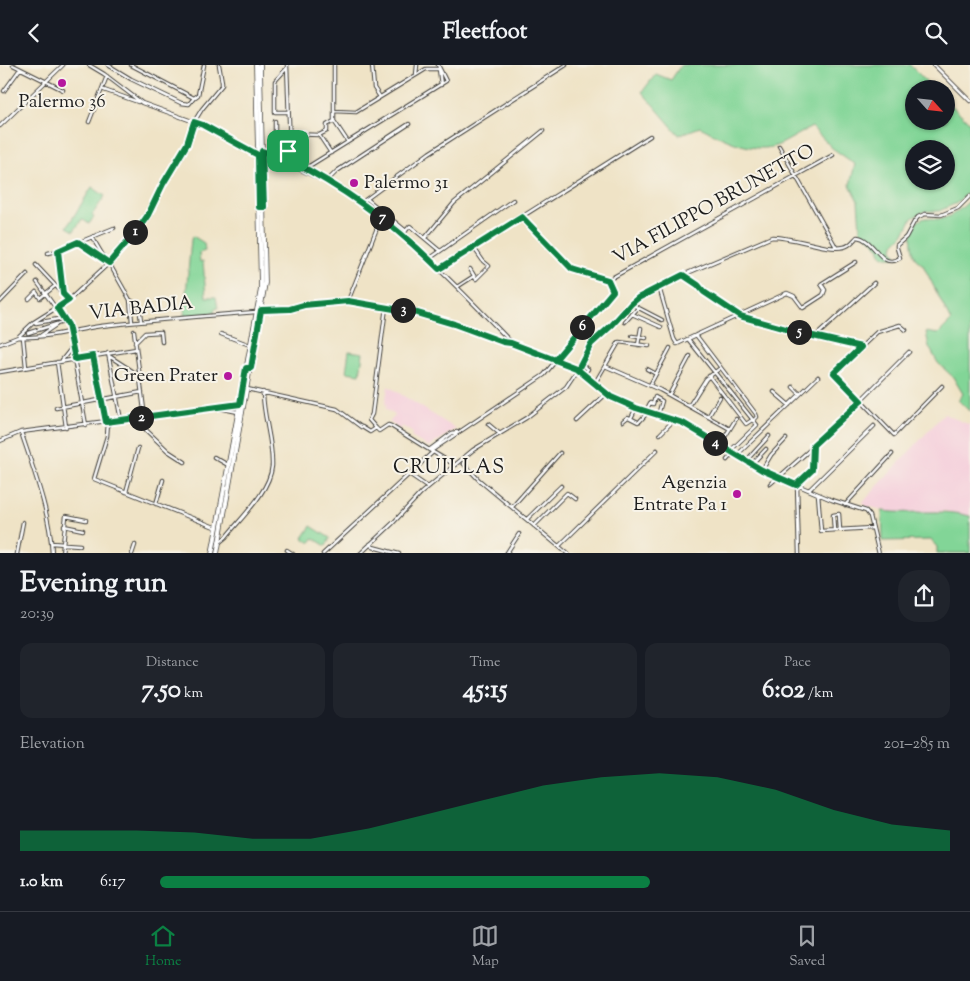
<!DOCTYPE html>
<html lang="en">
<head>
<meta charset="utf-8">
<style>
	body { margin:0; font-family:"Sorts Mill Goudy",serif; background:#20242c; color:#f1f3f6; height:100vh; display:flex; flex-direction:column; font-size:19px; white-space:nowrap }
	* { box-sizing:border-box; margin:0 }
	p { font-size:16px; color:#9ea1a6 }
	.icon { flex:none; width:28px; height:28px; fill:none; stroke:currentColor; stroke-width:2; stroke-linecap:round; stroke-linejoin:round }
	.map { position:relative; height:488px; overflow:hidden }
	.details { display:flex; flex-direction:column; background:#171b24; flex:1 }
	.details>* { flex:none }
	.needle { width:32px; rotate:117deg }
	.controls { position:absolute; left:905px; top:15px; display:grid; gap:10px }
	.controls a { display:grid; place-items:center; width:50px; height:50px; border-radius:50%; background:#171b24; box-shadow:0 1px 4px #0004; font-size:25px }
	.pin { position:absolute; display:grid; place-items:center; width:42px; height:42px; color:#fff; margin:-21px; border-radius:10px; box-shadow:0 2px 8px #0006 }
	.km { position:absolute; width:25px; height:25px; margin:-12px; border-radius:50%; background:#222; color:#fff; font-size:14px; line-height:25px; text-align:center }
	.round { display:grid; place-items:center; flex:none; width:52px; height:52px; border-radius:20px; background:#20242c }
	.headline { display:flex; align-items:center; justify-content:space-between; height:85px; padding:0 20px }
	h1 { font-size:28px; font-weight:700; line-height:38px }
	.stats { display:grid; grid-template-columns:repeat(3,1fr); gap:8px; height:85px; padding:5px 20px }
	.stats div { display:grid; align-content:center; border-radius:12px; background:#20242c; text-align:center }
	.stats b { font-size:25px; font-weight:700 }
	.stats small { font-size:14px; font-weight:400 }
	.stats p { font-size:14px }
	.chart { height:140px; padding:10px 20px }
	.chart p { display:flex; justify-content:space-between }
	.chart svg { width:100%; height:90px; margin-top:5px; fill:#0b8043; opacity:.7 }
	ul { padding:0 20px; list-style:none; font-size:16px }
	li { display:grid; grid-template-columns:80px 60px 1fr; align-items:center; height:38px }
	li i { height:12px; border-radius:6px; background:#0b8043 }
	header { display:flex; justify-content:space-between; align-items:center; height:65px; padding:0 20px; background:#171b24; font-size:22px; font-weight:700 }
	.menu { display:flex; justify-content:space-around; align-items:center; height:70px; border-top:1px solid #363941; background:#171b24; font-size:14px; color:#9ea1a6 }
	.menu a { display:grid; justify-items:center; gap:2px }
	.menu .selected { color:#0b8043 }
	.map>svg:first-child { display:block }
	.built { fill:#f5cfdb }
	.green { fill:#82d597; stroke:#4f785a; fill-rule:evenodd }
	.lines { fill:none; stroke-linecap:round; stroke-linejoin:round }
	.street-casing { stroke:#3c3a36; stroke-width:4.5 }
	.secondary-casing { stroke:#3c3a36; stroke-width:5.5 }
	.street { stroke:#fff; stroke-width:2.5 }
	.secondary { stroke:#fff; stroke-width:4 }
	.route-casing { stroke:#fff; stroke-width:10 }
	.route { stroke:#0b8043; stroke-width:6 }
	.poi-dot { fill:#b5179e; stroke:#f7f3e8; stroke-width:2 }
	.labels { text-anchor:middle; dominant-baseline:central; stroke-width:4; stroke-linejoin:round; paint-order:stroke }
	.poi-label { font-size:19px; fill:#1c1c1c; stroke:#f7f3e8; text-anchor:end }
	.street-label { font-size:19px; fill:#1c1c1c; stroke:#f7f3e8 }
	.neighbourhood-label { font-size:20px; letter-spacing:1px; fill:#1c1c1c; stroke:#f7f3e8 }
</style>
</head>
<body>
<header><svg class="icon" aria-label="back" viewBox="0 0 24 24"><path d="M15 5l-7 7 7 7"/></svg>Fleetfoot<svg class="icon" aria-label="search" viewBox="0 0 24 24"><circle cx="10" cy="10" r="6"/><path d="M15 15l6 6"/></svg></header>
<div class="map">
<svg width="970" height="489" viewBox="0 0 970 489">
	<rect width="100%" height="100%" fill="#f7f3e8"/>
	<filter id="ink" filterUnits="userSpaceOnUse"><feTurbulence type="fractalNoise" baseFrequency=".02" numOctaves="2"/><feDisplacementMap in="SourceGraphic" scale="10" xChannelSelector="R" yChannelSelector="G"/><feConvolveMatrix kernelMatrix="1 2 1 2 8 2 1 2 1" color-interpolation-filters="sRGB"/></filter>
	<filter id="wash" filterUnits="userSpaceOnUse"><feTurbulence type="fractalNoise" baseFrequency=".0096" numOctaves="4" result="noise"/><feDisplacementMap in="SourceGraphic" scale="20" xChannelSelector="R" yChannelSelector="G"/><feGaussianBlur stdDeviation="1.12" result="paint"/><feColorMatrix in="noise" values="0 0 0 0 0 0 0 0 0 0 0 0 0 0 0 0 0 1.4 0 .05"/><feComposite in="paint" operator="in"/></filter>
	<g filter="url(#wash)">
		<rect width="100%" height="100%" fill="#efe3c6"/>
		<path class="built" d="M 388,321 L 456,364 L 429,382 L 411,372 L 413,368 L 402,361 L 400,365 L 391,358 L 389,358 L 395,350 L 385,344 L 387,340 L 385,339 Z
			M 944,349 L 970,360 L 970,451 L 945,446 L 906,448 L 887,446 L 871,442 L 869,443 L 862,438 Z"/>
		<path class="green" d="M 681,0 L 910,0 L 934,24 L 914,24 L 914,56 L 946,56 L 946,35 L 970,58 L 970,128 L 965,129 L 957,138 L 939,146 L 925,146 L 912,153 L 903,170 L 894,179 L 893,184 L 897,192 L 886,192 L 882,190 L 879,183 L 871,174 L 860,165 L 858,136 L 850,120 L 855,99 L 832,83 L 812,62 C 802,67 791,74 781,79 C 754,91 724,74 700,62 L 679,70 L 642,27 L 656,9 L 671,15 ZM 914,84 L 946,84 L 946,116 L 914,116 Z
			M 92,122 L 105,131 L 92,150 L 94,152 L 89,159 L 82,154 L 74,166 L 67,162 Z
			M 970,135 L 970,347 L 958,335 L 963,329 L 953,312 L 938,298 L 929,282 L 926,267 L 938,269 L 951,256 L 923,200 L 915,193 C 911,181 907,157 925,153 C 930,152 936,155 941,154 C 953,151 962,143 970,135 Z
			M 193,171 L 204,178 L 205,186 L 199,188 L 200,197 L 203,196 L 206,232 L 216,232 L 218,243 L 215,244 L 214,248 L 184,251 L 191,175 Z
			M 349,286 L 363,288 L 360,309 L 346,307 Z
			M 882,446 C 912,450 941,443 970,451 L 970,488 L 937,488 L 937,482 L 931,475 L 883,476 Z
			M 311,461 L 330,473 L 326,481 L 313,473 L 310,478 L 303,473 Z"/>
	</g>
	<g filter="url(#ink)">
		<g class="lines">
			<g class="street-casing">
				<path id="street" d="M 13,0 L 63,25
					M 89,0 L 104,9 L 142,38 L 203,60 L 258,90
					M 108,0 L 131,14 L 181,38 L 189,39 L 194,33
					M 131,0 L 194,33 L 198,30 L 204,0
					M 334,0 L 334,56 L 348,77
					M 372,0 L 374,23 L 380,32
					M 934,0 L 970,36
					M 287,3 L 275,16 L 275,47 L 288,47
					M 416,10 L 417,0
					M 104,25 L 138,37
					M 4,26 L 20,4
					M 334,46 L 356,47 L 426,4 L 439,4 L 441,20
					M 275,56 L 275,79 L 288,86
					M 89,57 L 107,11
					M 0,61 L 63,0
					M 290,69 L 319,70 L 331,88
					M 319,70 L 327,66 L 327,60 L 334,56
					M 779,81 L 836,182
					M 262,86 C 277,91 291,96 305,103 C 385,145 447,211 510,276
					M 284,93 L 290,83 L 287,0
					M 289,95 L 303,70
					M 263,96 L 287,98 L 318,113
					M 306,103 L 446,16 L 438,0
					M 327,116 L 337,106 L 409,59
					M 367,134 L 406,166
					M 361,138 L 429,88 L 566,0
					M 522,152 L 572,204 L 608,215
					M 402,170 L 410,161 L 440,186
					M 92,172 L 102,189 L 100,192
					M 425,173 L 454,138 L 543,66
					M 78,177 L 109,198 L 130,235
					M 58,186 L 63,228
					M 48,188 L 58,186 L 114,163
					M 429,194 L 513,135
					M 36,200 L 69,235
					M 439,204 L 650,71
					M 470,204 L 476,214 L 489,201 L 483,196 L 474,183
					M 683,210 L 698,220 L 704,227 L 740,251 L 800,268 L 861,282
					M 608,215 L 833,90
					M 37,217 L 68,260 L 86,360
					M 457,222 L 474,211
					M 659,222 L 674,274 L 677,279 L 787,228 L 794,231 L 803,243 L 823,230 L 825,225 L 821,219 L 856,197
					M 29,234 L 36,227 L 40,233 L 55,221
					M 348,236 L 381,153
					M 0,237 L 27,209
					M 631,239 L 662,255
					M 261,245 L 290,243 L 303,240 L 348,236 L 417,247 L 454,259 L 503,277 L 511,278 L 576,303 L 611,332 L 646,346 L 683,358 L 762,405 L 832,435 L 866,446 L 870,451 L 879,489
					M 632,249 L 661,262
					M 132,257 L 130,235 L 139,240 L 141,256
					M 625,257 L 638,243
					M 36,258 L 64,253
					M 906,265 L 900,260 L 877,267 L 834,308 L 894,370 L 942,321
					M 134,266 L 145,353
					M 28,268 L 66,256
					M 221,269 L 250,280
					M 696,270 L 756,349 L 757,352 L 753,356
					M 40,271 L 56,260
					M 632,271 L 646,273
					M 816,271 L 874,218
					M 18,272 C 46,274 73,265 101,261 C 152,255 204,251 256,247
					M 23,272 L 26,302
					M 688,274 L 757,360 L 730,386
					M 135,278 L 145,268 L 161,267 L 162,277
					M 0,279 L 18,272 L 34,257 L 69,235 L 109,198 L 139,163 L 148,150 L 163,119 L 182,90 L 187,79 L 194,57 L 202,44 L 222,20 L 222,17 L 219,0
					M 638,280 L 641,263
					M 108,288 L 121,355
					M 93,291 L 106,357
					M 109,291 L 140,311
					M 62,295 L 70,285 L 72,279
					M 57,297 L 66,362
					M 579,299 L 588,304 L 584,309
					M 605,301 L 660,325 L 730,364
					M 647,304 L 656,309
					M 0,307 L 136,284
					M 709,311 L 746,359 L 752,355
					M 595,318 L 619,277 L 649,281
					M 650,320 L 670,283
					M 793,322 L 800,329
					M 247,324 L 337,344 L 361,362
					M 774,327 L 789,340
					M 669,330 L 690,291
					M 689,341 L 706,314 L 719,304
					M 56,343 L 142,327
					M 219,343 L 238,347
					M 646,346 L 650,338 L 653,339 L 655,332 L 662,336 L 658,350
					M 708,352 L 720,332
					M 144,353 L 146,365 L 168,386 L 185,397
					M 631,353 L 636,343
					M 577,356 L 606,329
					M 623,356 L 628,352 L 638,357
					M 640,356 L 648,347
					M 108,357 L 107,371 L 94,414 L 217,463
					M 488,359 L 500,369
					M 362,362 L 370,367 L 376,363 L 379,366 L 388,360 L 391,361 L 431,386
					M 376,363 L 369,355 L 372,349 L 386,242
					M 21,367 C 33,403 51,451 52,489
					M 660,369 L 674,355
					M 0,376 L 21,367 L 240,339
					M 720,380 L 736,354
					M 429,385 L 452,368 L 457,367
					M 433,387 L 455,400
					M 737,390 L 818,312
					M 214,392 L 228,400
					M 727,395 L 733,388
					M 746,396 L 769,371
					M 463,398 L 479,415 L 568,489
					M 752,399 L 766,384
					M 762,405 L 771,390 L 786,374
					M 409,409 L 428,422
					M 779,412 L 812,383
					M 770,419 L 778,412
					M 809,425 L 874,361
					M 126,427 L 138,383
					M 818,429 L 821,466 L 872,463
					M 156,439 L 163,415
					M 845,440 L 892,389
					M 512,442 L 560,388
					M 527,454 L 561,421
					M 64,461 L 83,465
					M 534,461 L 567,428 L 575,434
					M 834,465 L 833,450 L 839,449 L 840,465
					M 220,477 L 226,472 C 241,453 270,426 272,401 C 273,376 263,352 263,327
					M 51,478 L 80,480
					M 370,479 L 373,482 L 399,489
					M 559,481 L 657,385
					M 287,485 L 293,489
					M 17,489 L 23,457
					M 62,489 L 66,451 L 86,455
					M 132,489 L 135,480
					M 323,489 L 433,387 L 431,386 L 544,310 L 613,226 L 608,215
					M 360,489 L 393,458 L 421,428 L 473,385 L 526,353 L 566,322 L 578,304 L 591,279 L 638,233 L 683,210 L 772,172 C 795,172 826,186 844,182 C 850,181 853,176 857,172 C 876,174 880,206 900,193 L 897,183 L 897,180 L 906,172 L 914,157 L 918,152 L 925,149 L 941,150 L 958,143 L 970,131
					M 506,489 L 519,469
					M 799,489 L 797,420 L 812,405 L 813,380 L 836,360 L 909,287"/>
			</g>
			<g class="secondary-casing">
				<path id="secondary" d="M 212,489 L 261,224 L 256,0
					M 217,489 L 265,218 L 260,0"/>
			</g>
			<use href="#street" class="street"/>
			<use href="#secondary" class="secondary"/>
		</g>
	</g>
	<g class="lines" filter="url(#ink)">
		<g class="route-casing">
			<path id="route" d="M 288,86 L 284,93 L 262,86 L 264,142 L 259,142 L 258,90 L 203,60 L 194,57 L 187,79 L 163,119 L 148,150 L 139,163 L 109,198 L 78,177 L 58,186 L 63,229 L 69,235 L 57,243 L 68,260 L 75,294 L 93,291 L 106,357 L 240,339 L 246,303 L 251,303 L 261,245 L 290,244 L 304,240 L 348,236 L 417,248 L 454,259 L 503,277 L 511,278 L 576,303 L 611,332 L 636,343 L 683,358 L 762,405 L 796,420 L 812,405 L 813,380 L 861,336 L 834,308 L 861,282 L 800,268 L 740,251 L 704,227 L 698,220 L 683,210 L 638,233 L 631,239 L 612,260 L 591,279 L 578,304 L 576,303 L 555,295 L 613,226 L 608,215 L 572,204 L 522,152 L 439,204 C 395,160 345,123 289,95 L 303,69 L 290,69 L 290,83 L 288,86"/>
		</g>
		<use href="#route" class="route"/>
	</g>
	<g class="poi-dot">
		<circle cx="62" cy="18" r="5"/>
		<circle cx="354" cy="118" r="5"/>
		<circle cx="228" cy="311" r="5"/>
		<circle cx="737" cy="429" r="5"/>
	</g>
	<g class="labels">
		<g class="poi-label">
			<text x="62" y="37" text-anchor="middle">Palermo 36</text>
			<text x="364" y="118" text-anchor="start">Palermo 31</text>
			<text x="218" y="311">Green Prater</text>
			<text x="727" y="418">Agenzia<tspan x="727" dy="22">Entrate Pa 1</tspan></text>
		</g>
		<g class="street-label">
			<text transform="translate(714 140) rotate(-29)">VIA FILIPPO BRUNETTO</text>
			<text transform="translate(141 244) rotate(-6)">VIA BADIA</text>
		</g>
		<g class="neighbourhood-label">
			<text x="449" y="403">CRUILLAS</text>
		</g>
	</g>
</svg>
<div class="controls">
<a><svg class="needle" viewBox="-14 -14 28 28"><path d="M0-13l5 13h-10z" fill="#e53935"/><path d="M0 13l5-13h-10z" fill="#9ea1a6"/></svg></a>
<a><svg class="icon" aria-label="layers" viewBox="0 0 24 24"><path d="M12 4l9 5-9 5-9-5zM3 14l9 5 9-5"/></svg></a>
</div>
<div class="pin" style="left:288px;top:86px;background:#1e9e55"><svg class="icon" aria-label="arrive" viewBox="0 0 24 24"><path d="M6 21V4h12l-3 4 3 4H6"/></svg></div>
<b class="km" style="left:135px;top:167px">1</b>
<b class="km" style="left:141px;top:353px">2</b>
<b class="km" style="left:403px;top:245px">3</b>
<b class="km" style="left:715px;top:378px">4</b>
<b class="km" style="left:799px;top:267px">5</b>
<b class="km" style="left:582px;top:262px">6</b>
<b class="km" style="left:382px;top:153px">7</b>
</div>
<section class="details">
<div class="headline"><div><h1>Evening run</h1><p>20:39</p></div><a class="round"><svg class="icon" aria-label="share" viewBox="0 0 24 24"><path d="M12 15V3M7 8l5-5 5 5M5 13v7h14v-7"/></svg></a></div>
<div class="stats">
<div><p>Distance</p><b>7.50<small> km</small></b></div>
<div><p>Time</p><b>45:15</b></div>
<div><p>Pace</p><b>6:02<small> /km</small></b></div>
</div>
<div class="chart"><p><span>Elevation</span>201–285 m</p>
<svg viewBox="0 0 160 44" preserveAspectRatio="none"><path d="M0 44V34L10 34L20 34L30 35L40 38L50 38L60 33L70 26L80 19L90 12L100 8L110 6L120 8L130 14L140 24L150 31L160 34V44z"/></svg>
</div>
<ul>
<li><b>1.0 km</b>6:17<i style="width:62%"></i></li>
</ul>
</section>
<nav class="menu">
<a class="selected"><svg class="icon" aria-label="home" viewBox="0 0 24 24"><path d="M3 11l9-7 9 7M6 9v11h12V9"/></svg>Home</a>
<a><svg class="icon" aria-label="map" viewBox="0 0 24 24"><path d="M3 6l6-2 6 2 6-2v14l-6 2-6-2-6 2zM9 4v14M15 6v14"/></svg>Map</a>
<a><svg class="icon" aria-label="saved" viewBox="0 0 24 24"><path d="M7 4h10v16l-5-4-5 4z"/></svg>Saved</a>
</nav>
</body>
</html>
